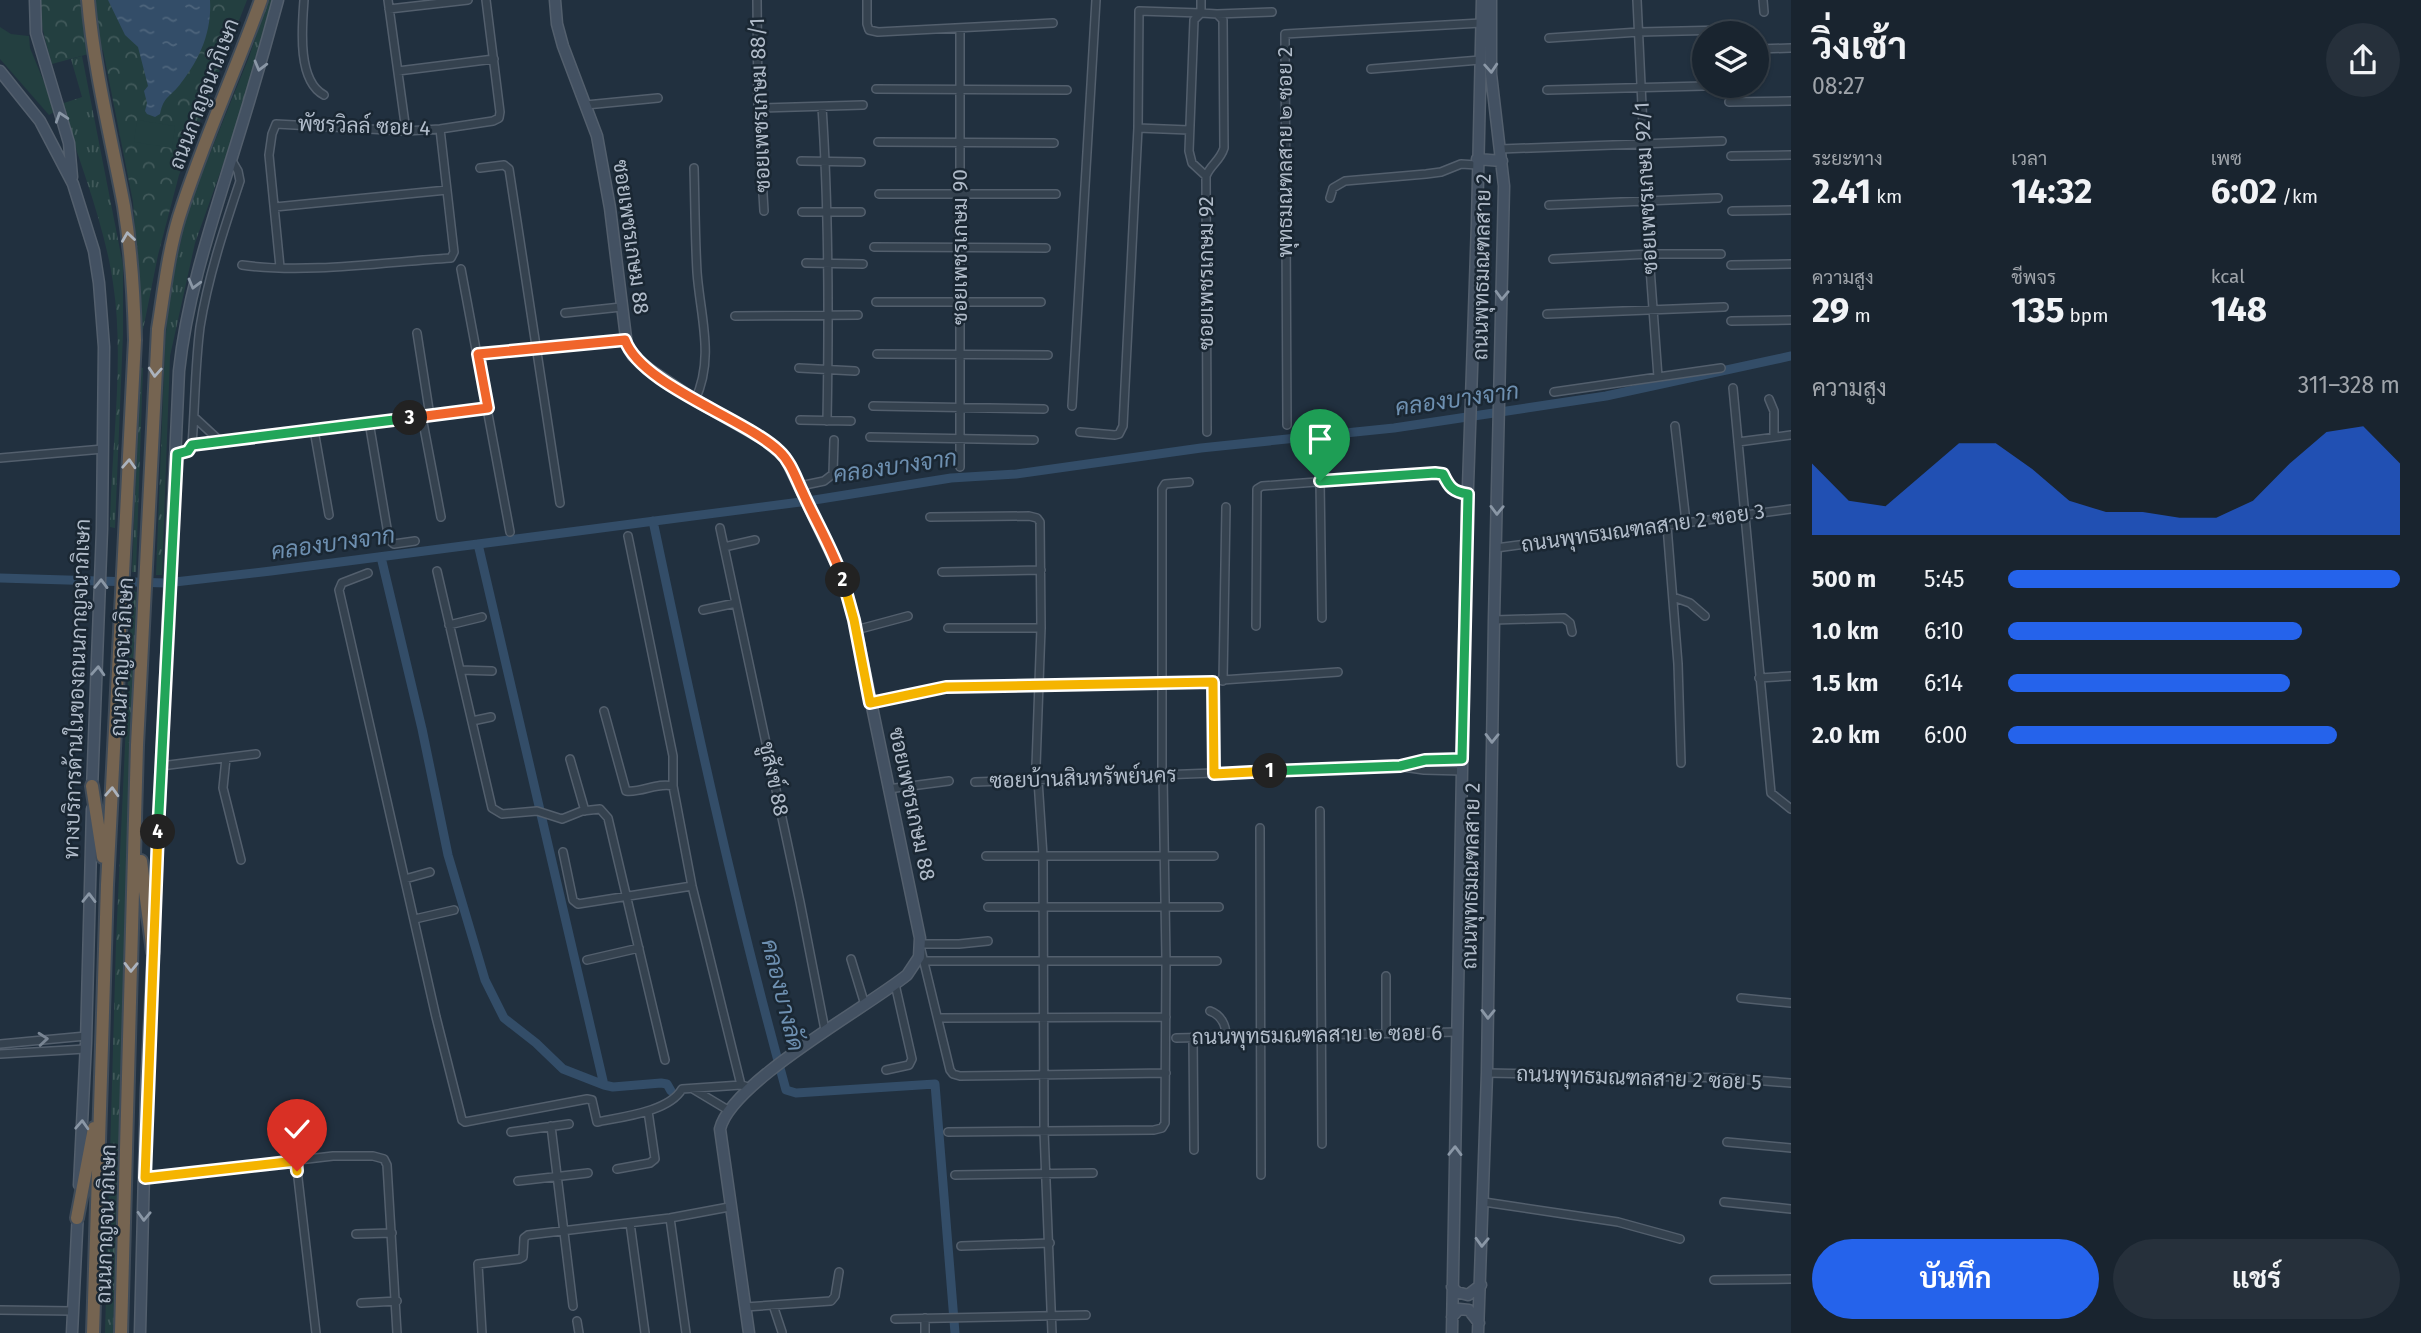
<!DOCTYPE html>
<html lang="th">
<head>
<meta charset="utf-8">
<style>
	body { margin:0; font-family:"Fira Sans",Sarabun,sans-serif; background:#26303b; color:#f1f3f6; height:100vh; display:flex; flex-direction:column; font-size:26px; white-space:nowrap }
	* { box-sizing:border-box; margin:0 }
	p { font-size:23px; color:#9fa4aa }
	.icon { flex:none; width:38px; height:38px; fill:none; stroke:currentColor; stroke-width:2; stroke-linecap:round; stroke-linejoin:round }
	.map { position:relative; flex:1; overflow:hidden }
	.side { display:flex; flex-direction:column; background:#19242f; width:630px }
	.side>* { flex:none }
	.buttons { position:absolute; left:1692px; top:21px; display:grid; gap:14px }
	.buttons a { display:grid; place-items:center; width:77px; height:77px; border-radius:50%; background:#19242f; box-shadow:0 2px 5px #0004,0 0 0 2px #37414b; font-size:35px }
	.pin { position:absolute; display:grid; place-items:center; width:60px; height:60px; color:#fff; margin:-72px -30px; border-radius:50% 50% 50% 0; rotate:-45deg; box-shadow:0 0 7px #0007 }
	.pin .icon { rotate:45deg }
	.km { position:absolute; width:35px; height:35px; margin:-18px; border-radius:50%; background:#222; color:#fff; font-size:19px; line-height:35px; text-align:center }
	.round { display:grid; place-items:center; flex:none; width:74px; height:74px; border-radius:37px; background:#26303b }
	.overview { display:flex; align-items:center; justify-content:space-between; height:119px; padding:0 21px }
	h1 { font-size:38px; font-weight:700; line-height:52px }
	.stats { display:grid; grid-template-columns:repeat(3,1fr); gap:10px; height:119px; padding:7px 21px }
	.stats div { display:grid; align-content:center }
	.stats b { font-size:35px; font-weight:700 }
	.stats small { font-size:19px; font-weight:400 }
	.stats p { font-size:19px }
	.chart { height:196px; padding:14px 21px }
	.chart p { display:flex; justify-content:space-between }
	.chart svg { width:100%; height:126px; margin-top:7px; fill:#2563eb; opacity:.7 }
	.cta { display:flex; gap:14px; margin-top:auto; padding:14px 21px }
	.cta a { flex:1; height:80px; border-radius:42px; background:#2563eb; color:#fff; font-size:28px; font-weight:700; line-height:80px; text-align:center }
	.cta a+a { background:#26303b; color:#f1f3f6 }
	ul { padding:0 21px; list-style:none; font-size:23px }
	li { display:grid; grid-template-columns:112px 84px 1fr; align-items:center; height:52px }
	li i { height:18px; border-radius:9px; background:#2563eb }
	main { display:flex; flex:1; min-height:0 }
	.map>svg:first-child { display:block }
	.grass { fill:url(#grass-tufts) }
	.park { fill:url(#park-crowns) }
	.garden { fill:#233f40 }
	.water { fill:url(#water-ripples) }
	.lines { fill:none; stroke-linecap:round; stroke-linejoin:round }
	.canal { stroke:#334d68; stroke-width:9 }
	.street-casing { stroke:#535f6d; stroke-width:10 }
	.secondary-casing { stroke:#535f6d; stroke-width:13 }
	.highway-casing { stroke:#404c59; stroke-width:16 }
	.street { stroke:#35424f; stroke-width:7 }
	.secondary { stroke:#435162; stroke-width:10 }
	.highway { stroke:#756451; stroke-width:12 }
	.oneway { stroke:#8a97a6 }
	.oneway2 { stroke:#abb3be }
	.oneway3 { stroke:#798593 }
	.split-1-casing { stroke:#fff; stroke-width:14 }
	.split-2-casing { stroke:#fff; stroke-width:14 }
	.split-3-casing { stroke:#fff; stroke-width:14 }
	.split-4-casing { stroke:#fff; stroke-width:14 }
	.split-5-casing { stroke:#fff; stroke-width:14 }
	.split-1 { stroke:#22a559; stroke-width:9 }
	.split-2 { stroke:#f5b400; stroke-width:9 }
	.split-3 { stroke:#f0652b; stroke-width:9 }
	.split-4 { stroke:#22a559; stroke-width:9 }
	.split-5 { stroke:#f5b400; stroke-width:9 }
	.labels { text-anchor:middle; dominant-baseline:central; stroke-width:5; stroke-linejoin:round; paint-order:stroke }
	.street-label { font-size:21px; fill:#b1bcca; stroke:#1a2733 }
	.water-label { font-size:23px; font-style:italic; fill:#6e90b1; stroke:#1a2733 }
</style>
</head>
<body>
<main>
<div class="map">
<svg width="1791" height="1333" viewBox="0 0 1791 1333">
	<defs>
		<pattern id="grass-tufts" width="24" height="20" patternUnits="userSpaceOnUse" patternTransform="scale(1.75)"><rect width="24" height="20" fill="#233f40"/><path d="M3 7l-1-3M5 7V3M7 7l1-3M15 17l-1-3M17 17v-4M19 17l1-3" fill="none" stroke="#41595a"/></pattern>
		<pattern id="park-crowns" width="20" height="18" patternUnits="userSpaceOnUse" patternTransform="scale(1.75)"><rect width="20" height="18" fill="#233f40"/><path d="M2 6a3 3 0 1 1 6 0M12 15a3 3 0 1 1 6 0" fill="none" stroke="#41595a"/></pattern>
		<pattern id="water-ripples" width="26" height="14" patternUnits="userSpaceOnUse" patternTransform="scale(1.75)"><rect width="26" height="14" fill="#334d68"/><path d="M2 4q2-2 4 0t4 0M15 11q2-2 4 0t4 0" fill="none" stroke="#4e657c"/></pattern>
	</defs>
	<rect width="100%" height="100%" fill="#21303f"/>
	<path class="grass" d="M 268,0 L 274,0 L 231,142 L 195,243 L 170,356 L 162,575 L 156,575 L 165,345 L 170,289 L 189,205 L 249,57 Z
		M 82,56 L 123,265 L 123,334 L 115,528 L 110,527 C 111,449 125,360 113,283 C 105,226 79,160 61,104 L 82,97 L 71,59 Z
		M 140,367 L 143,368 L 136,572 L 132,572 Z
		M 132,591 L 137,592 L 116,1257 L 113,1333 L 105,1333 L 116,942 Z"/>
	<path class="park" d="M 41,0 L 247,0 L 179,175 L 158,255 L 142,335 L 133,202 L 103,50 L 52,64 C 46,43 39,22 41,0 Z"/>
	<path class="garden" d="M 0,27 L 11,34 L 29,36 L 30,48 L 56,111 L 49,115 L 0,59 Z
		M 137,120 L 175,126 L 172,148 L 134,142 Z"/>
	<path class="water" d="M 108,0 L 210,0 C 212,31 200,59 181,83 C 171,97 164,95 160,114 L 155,117 L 147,114 L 145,111 L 147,103 L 144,91 L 148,86 L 138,47 L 125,35 Z"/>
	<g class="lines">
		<path class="canal" d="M 653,521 C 693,711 734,902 786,1090 L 796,1093 L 935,1084 L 955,1333
			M 478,544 L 604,1085 L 613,1087 L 661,1083 L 667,1084 L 671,1091
			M 381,557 L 422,729 L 448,855 L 485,980 L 504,1018 L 536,1043 L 563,1069 L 604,1085
			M 0,578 L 166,583 L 271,571 L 808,501 L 951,478 L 1016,474 L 1201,448 L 1394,428 L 1606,396 L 1791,356"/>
		<g class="street-casing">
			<path id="street" d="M 304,0 C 302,27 297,81 324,95
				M 388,0 L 406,131
				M 757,0 L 758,108 L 764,211
				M 867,0 L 867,24 L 869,30 L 878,32 L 1053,23
				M 1201,0 L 1201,13 L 1217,14 L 1223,20 L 1224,148 C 1220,161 1211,164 1206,176 L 1207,432
				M 1637,0 L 1649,254 L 1658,377
				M 1763,0 L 1764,12
				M 389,9 L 468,0
				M 1200,14 L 1194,20 L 1189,151 L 1192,163 L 1206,176
				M 1217,14 L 1272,12
				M 1549,38 L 1639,32 L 1725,30
				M 1757,49 L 1791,48
				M 1371,69 L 1480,60
				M 398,71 L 494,59
				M 876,89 L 1067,90
				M 1547,90 L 1704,86
				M 1729,102 L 1791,101
				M 586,105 L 658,98
				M 822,107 C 829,211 829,316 827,421
				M 758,108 L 863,105
				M 1138,128 L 1139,11 L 1201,13
				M 878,142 L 1054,143
				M 1500,149 L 1722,141
				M 1731,156 L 1791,155
				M 801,161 L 861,162
				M 480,168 L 504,165 L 509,169 L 560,503
				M 694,168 C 695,202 695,237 697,272 C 700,315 715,358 695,400
				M 879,194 L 1056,194
				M 1330,198 L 1333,188 L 1345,181 L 1426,174 L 1441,172 L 1461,164 L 1477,165
				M 1549,205 L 1718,198
				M 275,207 L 447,190
				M 1732,211 L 1791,210
				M 802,212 L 861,212
				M 874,247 L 1046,248
				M 1553,259 L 1649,254 L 1721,254
				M 806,263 L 863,264
				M 242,265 C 305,274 386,262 451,258 L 454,252 L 440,129
				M 1731,265 L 1791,264
				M 280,267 L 269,155 L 272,134 L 276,124 L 406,131 L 440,129 L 493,121 L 499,118 L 500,112 L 486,0
				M 461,269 L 510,532
				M 876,302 L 1041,302
				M 565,313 L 621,307
				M 1547,314 L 1724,307
				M 735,316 L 858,315
				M 1731,321 L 1791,320
				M 417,333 L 430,416
				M 478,354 L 625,340
				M 877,354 L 1048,355
				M 799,368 L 855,371
				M 1733,388 L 1771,793 L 1791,809
				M 1554,392 L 1721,368
				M 1769,399 L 1774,411 L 1774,437
				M 873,406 L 1044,409
				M 1072,406 L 1096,0
				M 194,417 L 221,442
				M 422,417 L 441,517
				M 800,420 L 851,421
				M 369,422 L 389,540 L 394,544 L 415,541
				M 1287,425 L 1285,34 L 1481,23
				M 1675,426 L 1686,522
				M 314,430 L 329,515
				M 1080,432 L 1115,435 L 1119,434 L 1123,426 L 1138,128 L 1189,130
				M 870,437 L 1034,440
				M 1738,442 L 1791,435
				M 192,445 L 488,408
				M 176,454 L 188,451 L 192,445 C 195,406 195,366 200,327 C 208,277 224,229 240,181 L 238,171 L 231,159
				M 0,458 L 103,449
				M 960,467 L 960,28
				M 1320,481 L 1322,618
				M 800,486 L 824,481 L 833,474 L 834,440
				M 930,517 L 1029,516 L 1037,518 L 1040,522 L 1041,628 L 1036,766
				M 1667,526 L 1678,664 L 1681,763
				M 720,528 L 800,902 L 825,1030
				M 628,536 L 673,756 L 673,786 L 692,886 L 741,1085 L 745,1086
				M 724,547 L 755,540
				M 1496,548 L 1791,509
				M 437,571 L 492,808 L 502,814 L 537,811 L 562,819 L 582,811 L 600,809 L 608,818 L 665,1060
				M 942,572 L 1041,570
				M 368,573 L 342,583 L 339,590 L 436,1017 L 462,1120 L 465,1122 L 587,1099 L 592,1100 L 597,1122 C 621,1117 669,1112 682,1089 L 741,1085
				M 1673,597 L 1690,603 L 1705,616
				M 703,610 L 736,603
				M 1494,620 L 1564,618 L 1570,623 L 1572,632
				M 449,625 L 482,617
				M 1256,626 L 1257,489 L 1262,486 L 1435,473 L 1443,474 C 1449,487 1453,492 1468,493
				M 948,628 L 1041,628
				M 856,630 L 908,616
				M 460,670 L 492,671
				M 1759,678 L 1791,676
				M 1223,681 L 1226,507
				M 1213,682 L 1214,774
				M 870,703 L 946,687 L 1165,684 L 1338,672
				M 604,711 L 626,791 C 642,793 657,782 673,786
				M 472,721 L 491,717
				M 226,758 L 223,788 L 241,860
				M 570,759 L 585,811
				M 161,766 L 256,754
				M 1162,767 L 1162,489 L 1165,484 L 1189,482
				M 1403,767 L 1424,770 L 1462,771
				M 1038,780 L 1043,856 L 1044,1131 L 1052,1333
				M 975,782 L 1400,766 L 1425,760 L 1462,759
				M 888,789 L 949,781
				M 1320,811 L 1322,1144
				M 1260,828 L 1261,1175
				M 563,852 L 573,900 L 578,904 L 692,886
				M 986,856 L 1214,856
				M 405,879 L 430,872
				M 988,907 L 1219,907
				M 415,919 L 454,910
				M 920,944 L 959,944 L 988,941
				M 921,950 L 950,1070 L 953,1074 L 960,1076 L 1166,1073
				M 851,959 L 865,1005
				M 587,960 L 639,948
				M 924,961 L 1217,961
				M 1386,976 L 1386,1033
				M 1741,998 L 1791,1003
				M 1210,1011 C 1221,1015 1226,1025 1226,1036
				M 938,1018 L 1166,1017
				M 1193,1037 L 1194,1150
				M 1176,1038 L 1457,1032
				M 0,1044 L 86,1036
				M 0,1054 L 85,1049
				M 886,1070 L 909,1065 L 912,1059 L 895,984
				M 1487,1073 L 1728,1078 L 1791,1083
				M 693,1089 L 728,1110
				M 551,1126 L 573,1306
				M 511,1132 L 569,1124
				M 948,1132 L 1154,1130 L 1162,1128 L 1165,1123 L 1166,961 L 1163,775
				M 1727,1142 L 1791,1148
				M 296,1161 L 316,1333
				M 617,1169 L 650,1163 L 655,1159 L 648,1111
				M 955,1175 L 1093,1173
				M 145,1178 L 333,1156 L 373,1156 L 384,1159 L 387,1165 L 397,1333
				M 518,1181 L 588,1173
				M 1484,1202 L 1618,1222 L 1680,1239
				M 1724,1202 L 1791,1209
				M 670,1218 L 686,1333
				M 630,1223 L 645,1333
				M 356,1234 L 392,1233
				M 961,1246 L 1050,1243
				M 1714,1280 L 1791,1279
				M 361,1303 L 397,1301
				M 773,1305 L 782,1332
				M 745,1307 L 831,1301 L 835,1296 L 839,1272
				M 0,1310 L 73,1311
				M 925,1318 L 925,1333
				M 895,1319 L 1086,1315
				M 577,1321 L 579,1333
				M 482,1333 L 478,1264 L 519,1259 L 523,1257 L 524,1238 L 528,1235 L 670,1218 L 729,1207"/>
		</g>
		<g class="secondary-casing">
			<path id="secondary" d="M 35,0 L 36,33 L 69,143 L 72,177
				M 555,0 L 557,24 L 563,46 L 597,136 L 610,208 L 627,346 L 633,356 L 652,371 L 695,400 L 763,439 L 785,457 L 842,576 L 854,620 L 920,938 L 919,957 L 907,975 C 866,1008 731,1082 720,1129 L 749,1333
				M 0,71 L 40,121 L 73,184 L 94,251 L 99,283 L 104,347 L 102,529 L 92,790
				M 1477,159 L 1502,161
				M 154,930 L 179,371 C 187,296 211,225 233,154 C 249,103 264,52 278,0
				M 79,1185 L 86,1043 L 92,809
				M 1452,1287 L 1457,1292 L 1468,1295 L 1481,1285
				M 1452,1317 L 1459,1309 L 1469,1310 L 1479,1323
				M 72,1333 L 78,1211
				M 140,1333 L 146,1091 L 153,945
				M 1452,1333 L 1466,545 L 1477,223 L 1482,0
				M 1478,1333 L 1487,1073 L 1494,620 L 1504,186 L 1491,74 L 1491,0"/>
		</g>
		<g class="highway-casing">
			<path id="highway" d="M 88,0 C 94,70 111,137 124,206 C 131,250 134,295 135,340 L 107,885 L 93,1333
				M 92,786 L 103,857
				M 141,861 L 153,952
				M 77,1218 L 94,1128
				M 121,1333 L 137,745 L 158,329 C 164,292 168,253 179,217 C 202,143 235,73 261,0"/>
		</g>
		<use href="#street" class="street"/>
		<use href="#secondary" class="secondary"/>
		<use href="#highway" class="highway"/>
	</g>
	<defs><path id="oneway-chevron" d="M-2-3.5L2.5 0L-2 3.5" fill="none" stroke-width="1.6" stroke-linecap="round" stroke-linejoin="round" transform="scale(1.75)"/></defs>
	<g class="oneway">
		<use href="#oneway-chevron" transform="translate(260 66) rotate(105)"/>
		<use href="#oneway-chevron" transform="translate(1491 68) rotate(86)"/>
		<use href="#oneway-chevron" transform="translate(61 117) rotate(-108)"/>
		<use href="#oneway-chevron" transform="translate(194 284) rotate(105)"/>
		<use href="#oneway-chevron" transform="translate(1502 295) rotate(92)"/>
		<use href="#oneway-chevron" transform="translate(1497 510) rotate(91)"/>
		<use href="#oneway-chevron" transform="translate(101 584) rotate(-89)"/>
		<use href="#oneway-chevron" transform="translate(98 671) rotate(-87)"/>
		<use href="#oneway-chevron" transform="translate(1492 738) rotate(91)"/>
		<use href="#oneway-chevron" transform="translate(89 898) rotate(-89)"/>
		<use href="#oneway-chevron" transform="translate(1488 1014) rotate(91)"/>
		<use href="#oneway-chevron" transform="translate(82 1125) rotate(-87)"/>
		<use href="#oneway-chevron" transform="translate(1455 1151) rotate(-89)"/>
		<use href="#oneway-chevron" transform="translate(144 1216) rotate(92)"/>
		<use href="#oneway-chevron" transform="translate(1482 1242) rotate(92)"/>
	</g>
	<g class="oneway2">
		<use href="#oneway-chevron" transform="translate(128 237) rotate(-98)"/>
		<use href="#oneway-chevron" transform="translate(155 372) rotate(94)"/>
		<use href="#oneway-chevron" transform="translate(129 464) rotate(-87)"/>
		<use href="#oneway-chevron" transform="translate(112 792) rotate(-87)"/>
		<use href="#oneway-chevron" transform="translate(131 967) rotate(91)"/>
	</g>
	<use class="oneway3" href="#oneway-chevron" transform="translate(43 1039) rotate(-5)"/>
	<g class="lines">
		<g class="split-1-casing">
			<path id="split-1" d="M 1270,771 L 1400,766 L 1425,760 L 1462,759 L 1468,494 C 1453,492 1449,487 1443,474 L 1435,473 L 1320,481"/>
		</g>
		<g class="split-2-casing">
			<path id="split-2" d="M 843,580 L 854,620 L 870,703 L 946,687 L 1213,682 L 1214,774 L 1270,771"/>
		</g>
		<g class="split-3-casing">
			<path id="split-3" d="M 410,418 L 488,408 L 478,354 L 625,340 C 641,385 744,418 779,451 C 791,462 796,479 803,493 C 816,522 833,550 843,580"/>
		</g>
		<g class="split-4-casing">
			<path id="split-4" d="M 158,832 L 177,454 L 188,451 L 192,445 L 410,418"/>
		</g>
		<g class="split-5-casing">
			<path id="split-5" d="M 158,832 L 145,1178 L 296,1161 L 297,1171"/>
		</g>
		<use href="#split-1" class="split-1"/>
		<use href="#split-2" class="split-2"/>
		<use href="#split-3" class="split-3"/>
		<use href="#split-4" class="split-4"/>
		<use href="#split-5" class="split-5"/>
	</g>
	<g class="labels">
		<g class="street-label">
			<text transform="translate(204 94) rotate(-69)">ถนนกาญจนาภิเษก</text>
			<text transform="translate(760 105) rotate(-92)">ซอยเพชรเกษม 88/1</text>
			<text transform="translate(364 126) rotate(2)">พัชรวิลล์ ซอย 4</text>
			<text transform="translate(1285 152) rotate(-90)">พุทธมณฑลสาย ๒ ซอย 2</text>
			<text transform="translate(1646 188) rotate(-93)">ซอยเพชรเกษม 92/1</text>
			<text transform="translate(631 237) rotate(82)">ซอยเพชรเกษม 88</text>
			<text transform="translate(960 247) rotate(-90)">ซอยเพชรเกษม 90</text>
			<text transform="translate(1482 267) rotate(-89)">ถนนพุทธมณฑลสาย 2</text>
			<text transform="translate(1206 273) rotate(-90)">ซอยเพชรเกษม 92</text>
			<text transform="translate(1643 528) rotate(-8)">ถนนพุทธมณฑลสาย 2 ซอย 3</text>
			<text transform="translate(122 657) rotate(-87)">ถนนกาญจนาภิเษก</text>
			<text transform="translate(77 689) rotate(-88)">ทางบริการด้านในของถนนกาญจนาภิเษก</text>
			<text transform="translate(1083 778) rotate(-2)">ซอยบ้านสินทรัพย์นคร</text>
			<text transform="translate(774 779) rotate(78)">ชูสังข์ 88</text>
			<text transform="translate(912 804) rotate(78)">ซอยเพชรเกษม 88</text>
			<text transform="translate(1471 876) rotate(-89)">ถนนพุทธมณฑลสาย 2</text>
			<text transform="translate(1317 1035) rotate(-1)">ถนนพุทธมณฑลสาย ๒ ซอย 6</text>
			<text transform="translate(1639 1078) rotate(2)">ถนนพุทธมณฑลสาย 2 ซอย 5</text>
			<text transform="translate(106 1224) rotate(-88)">ถนนกาญจนาภิเษก</text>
		</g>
		<g class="water-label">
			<text transform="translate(1457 399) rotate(-8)">คลองบางจาก</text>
			<text transform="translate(895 466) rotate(-8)">คลองบางจาก</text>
			<text transform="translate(333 543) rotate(-8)">คลองบางจาก</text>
			<text transform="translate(783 995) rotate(76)">คลองบางลัด</text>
		</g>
	</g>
</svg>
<div class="buttons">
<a><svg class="icon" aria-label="layers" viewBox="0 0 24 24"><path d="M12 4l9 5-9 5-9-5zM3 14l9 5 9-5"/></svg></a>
</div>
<div class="pin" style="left:1320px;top:481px;background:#1e9e55"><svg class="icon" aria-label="arrive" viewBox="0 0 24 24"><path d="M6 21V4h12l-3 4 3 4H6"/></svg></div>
<div class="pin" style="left:297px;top:1171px;background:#d93025"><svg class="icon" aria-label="check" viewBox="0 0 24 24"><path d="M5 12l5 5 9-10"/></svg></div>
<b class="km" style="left:1270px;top:771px">1</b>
<b class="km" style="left:843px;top:580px">2</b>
<b class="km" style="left:410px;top:418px">3</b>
<b class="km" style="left:158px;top:832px">4</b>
</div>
<section class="side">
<div class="overview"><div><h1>วิ่งเช้า</h1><p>08:27</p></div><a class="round"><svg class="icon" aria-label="share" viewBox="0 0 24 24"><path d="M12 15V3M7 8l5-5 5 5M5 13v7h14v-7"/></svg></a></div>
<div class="stats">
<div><p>ระยะทาง</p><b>2.41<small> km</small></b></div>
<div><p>เวลา</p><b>14:32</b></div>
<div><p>เพซ</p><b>6:02<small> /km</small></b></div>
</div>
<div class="stats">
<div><p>ความสูง</p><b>29<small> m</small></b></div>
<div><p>ชีพจร</p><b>135<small> bpm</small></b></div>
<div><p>kcal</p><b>148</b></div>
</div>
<div class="chart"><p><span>ความสูง</span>311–328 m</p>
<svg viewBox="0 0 160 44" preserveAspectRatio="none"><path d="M0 44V19L10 32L20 34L30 23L40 12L50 12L60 21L70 32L80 36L90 36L100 38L110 38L120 32L130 19L140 8L150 6L160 19V44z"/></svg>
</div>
<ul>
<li><b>500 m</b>5:45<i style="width:100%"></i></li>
<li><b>1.0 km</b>6:10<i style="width:75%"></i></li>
<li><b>1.5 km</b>6:14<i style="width:72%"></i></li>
<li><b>2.0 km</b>6:00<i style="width:84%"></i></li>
</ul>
<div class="cta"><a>บันทึก</a><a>แชร์</a></div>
</section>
</main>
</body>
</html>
